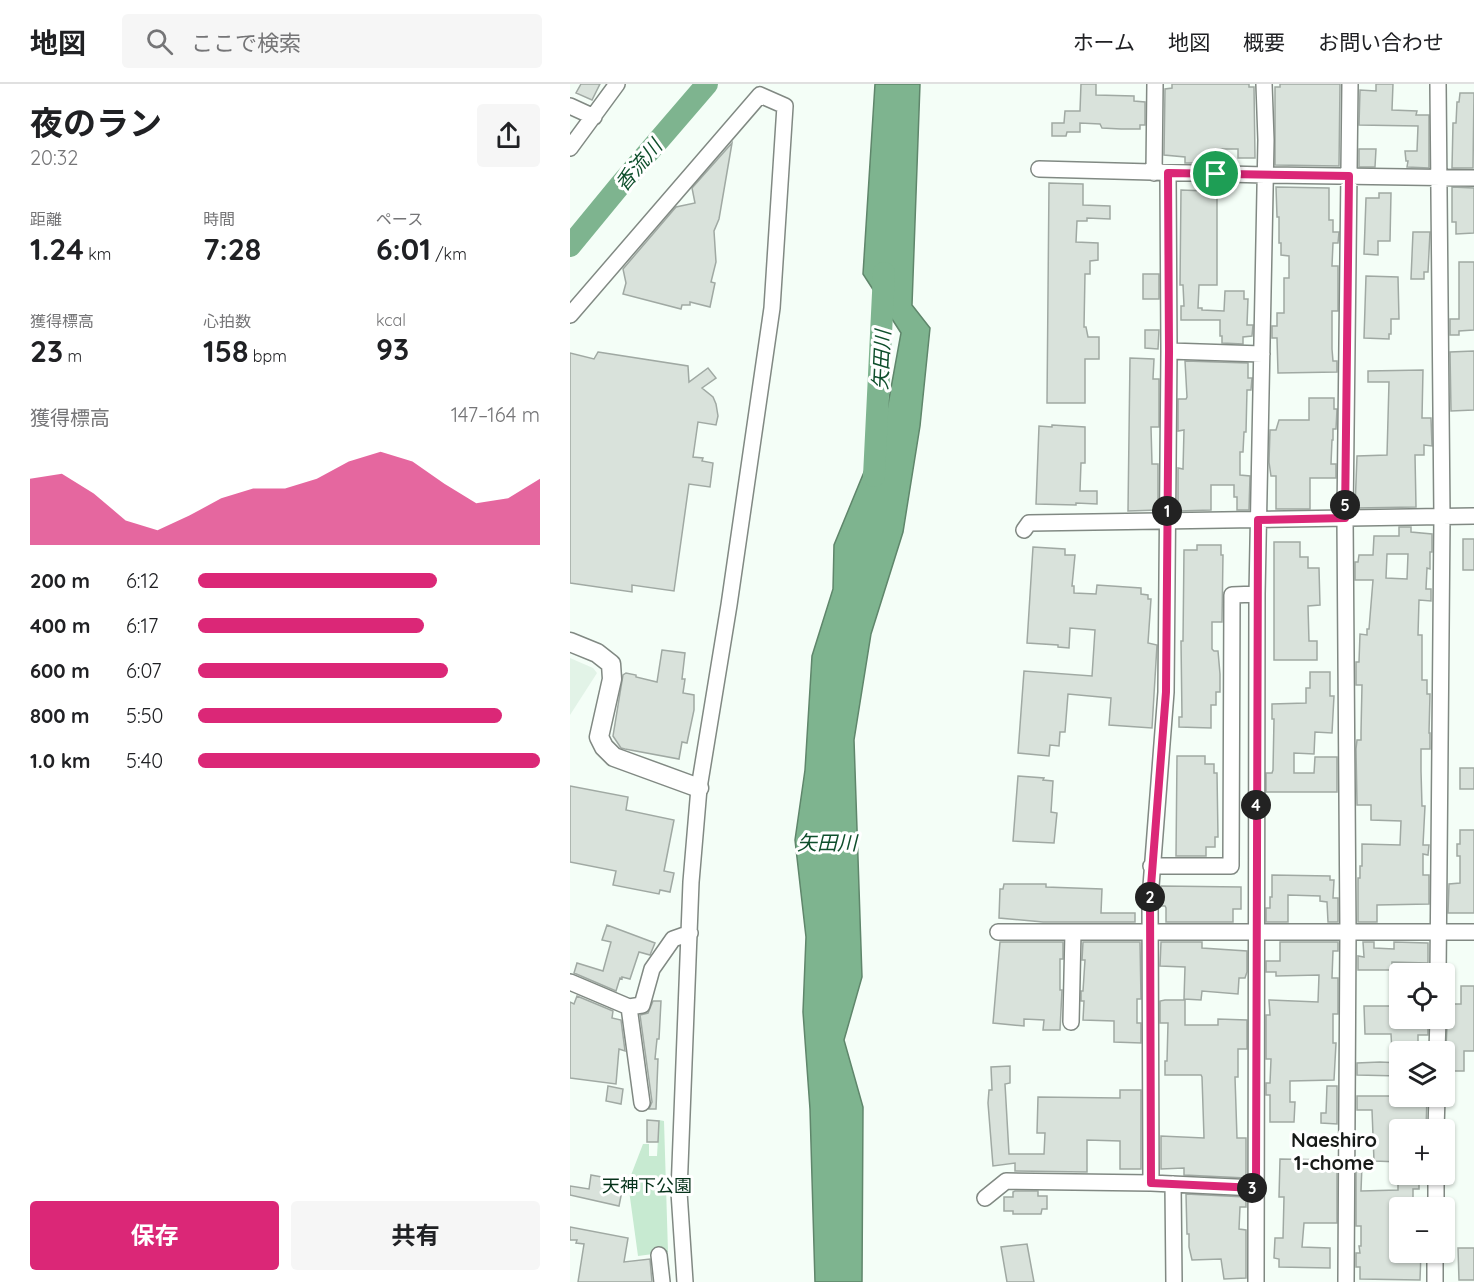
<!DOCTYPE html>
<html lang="ja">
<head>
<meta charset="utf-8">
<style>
	body { margin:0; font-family:Quicksand,"Noto Sans JP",sans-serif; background:#f6f6f6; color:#202124; height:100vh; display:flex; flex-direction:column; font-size:22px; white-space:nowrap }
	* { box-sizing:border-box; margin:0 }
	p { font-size:20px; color:#757577 }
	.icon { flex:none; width:33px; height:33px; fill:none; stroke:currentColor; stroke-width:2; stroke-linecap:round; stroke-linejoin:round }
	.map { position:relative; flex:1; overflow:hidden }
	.side { display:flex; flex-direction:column; background:#fff; width:570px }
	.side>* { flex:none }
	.tools { position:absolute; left:819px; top:879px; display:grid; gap:12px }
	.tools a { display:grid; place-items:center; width:66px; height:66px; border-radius:6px; background:#fff; box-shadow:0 2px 4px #0004; font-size:30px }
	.pin { position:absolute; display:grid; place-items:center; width:51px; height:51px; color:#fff; margin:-26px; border:3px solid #fff; border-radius:50%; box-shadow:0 2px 6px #0007 }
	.km { position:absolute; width:30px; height:30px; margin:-15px; border-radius:50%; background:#222; color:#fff; font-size:16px; line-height:30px; text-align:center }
	.round { display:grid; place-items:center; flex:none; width:63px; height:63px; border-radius:6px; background:#f6f6f6 }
	.overview { display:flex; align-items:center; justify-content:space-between; height:102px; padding:0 30px }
	h1 { font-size:33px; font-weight:700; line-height:45px }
	.stats { display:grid; grid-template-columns:repeat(3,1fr); gap:9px; height:102px; padding:6px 30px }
	.stats div { display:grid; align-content:center }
	.stats b { font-size:30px; font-weight:700 }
	.stats small { font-size:16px; font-weight:400 }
	.stats p { font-size:16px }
	.chart { height:168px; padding:12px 30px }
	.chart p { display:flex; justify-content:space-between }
	.chart svg { width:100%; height:108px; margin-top:6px; fill:#db2777; opacity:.7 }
	.cta { display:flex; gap:12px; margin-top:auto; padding:12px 30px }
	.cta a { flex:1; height:69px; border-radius:6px; background:#db2777; color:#fff; font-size:24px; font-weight:700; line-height:69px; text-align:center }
	.cta a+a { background:#f6f6f6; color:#202124 }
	ul { padding:0 30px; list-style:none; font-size:20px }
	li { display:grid; grid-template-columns:96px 72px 1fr; align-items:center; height:45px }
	li i { height:15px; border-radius:8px; background:#db2777 }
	header { display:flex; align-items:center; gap:36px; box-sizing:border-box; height:84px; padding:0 30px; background:#fff; border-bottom:2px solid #e0e0e0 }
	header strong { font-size:28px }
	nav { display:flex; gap:33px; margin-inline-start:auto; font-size:21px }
	.search { width:420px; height:54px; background:#f6f6f6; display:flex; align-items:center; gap:15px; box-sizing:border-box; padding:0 21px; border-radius:6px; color:#757577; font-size:22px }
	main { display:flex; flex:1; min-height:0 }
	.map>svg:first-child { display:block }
	.built { fill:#e2f3e7 }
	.green { fill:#c7ead1 }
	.water { fill:#7eb48f; stroke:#5f866b; stroke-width:1.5 }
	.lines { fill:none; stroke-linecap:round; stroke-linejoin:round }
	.river { stroke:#7eb48f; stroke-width:22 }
	.building { fill:#d9e2db; stroke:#a0a9a3; stroke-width:1.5; fill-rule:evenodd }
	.minor-casing { stroke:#818983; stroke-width:18 }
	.tertiary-casing { stroke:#818983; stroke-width:21 }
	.minor { stroke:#fff; stroke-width:15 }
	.tertiary { stroke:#fff; stroke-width:18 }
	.route-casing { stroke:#fff; stroke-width:12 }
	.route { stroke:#db2777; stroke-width:8 }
	.labels { text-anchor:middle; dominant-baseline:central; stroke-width:6; stroke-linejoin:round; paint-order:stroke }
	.park-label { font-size:18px; fill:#06321a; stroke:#fff }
	.water-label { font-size:20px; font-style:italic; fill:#0f4f2c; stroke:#fff }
	.neighbourhood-label { font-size:20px; font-weight:bold; fill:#171a18; stroke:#fff }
</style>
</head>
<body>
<header>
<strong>地図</strong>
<div class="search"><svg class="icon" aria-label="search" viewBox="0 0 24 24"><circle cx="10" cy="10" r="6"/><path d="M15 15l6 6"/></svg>ここで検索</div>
<nav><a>ホーム</a><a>地図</a><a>概要</a><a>お問い合わせ</a></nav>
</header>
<main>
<section class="side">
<div class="overview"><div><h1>夜のラン</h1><p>20:32</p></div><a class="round"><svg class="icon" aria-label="share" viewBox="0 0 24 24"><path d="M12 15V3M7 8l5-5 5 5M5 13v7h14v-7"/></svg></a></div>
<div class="stats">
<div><p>距離</p><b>1.24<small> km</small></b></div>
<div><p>時間</p><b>7:28</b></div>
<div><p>ペース</p><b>6:01<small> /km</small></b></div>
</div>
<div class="stats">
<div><p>獲得標高</p><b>23<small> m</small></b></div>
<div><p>心拍数</p><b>158<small> bpm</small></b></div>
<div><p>kcal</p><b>93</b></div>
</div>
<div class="chart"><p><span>獲得標高</span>147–164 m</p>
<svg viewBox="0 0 160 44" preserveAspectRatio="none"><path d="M0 44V17L10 15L20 23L30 34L40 38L50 32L60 25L70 21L80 21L90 17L100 10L110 6L120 10L130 19L140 27L150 25L160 17V44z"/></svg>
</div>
<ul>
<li><b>200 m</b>6:12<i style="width:70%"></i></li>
<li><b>400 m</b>6:17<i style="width:66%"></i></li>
<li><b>600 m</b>6:07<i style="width:73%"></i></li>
<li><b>800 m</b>5:50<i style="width:89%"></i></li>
<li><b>1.0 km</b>5:40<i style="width:100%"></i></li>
</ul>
<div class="cta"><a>保存</a><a>共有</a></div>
</section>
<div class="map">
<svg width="904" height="1198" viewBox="0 0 904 1198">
	<rect width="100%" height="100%" fill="#f4fef7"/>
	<path class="built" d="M 0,574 L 23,584 L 27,589 L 0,631 Z"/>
	<path class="green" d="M 89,1036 L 94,1037 L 98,1168 L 68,1172 L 58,1099 L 73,1060 L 79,1060 L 79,1072 L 87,1072 Z"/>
	<path class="water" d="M 305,0 L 350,0 L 342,221 L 360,244 L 350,342 L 333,448 L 301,550 L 284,656 L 292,893 L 274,956 L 293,1023 L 292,1198 L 245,1198 L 240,1025 L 233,928 L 236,853 L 225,756 L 235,686 L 242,572 L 263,505 L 264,461 L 315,337 L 331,249 L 293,190 Z"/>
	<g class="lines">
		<path class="river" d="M 0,162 L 51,100 L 137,0
			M 304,392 L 314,189"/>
	</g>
	<path class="building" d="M 11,0 L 30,0 L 22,16 L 6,9 Z
		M 511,0 L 526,0 L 526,11 L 564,12 L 564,17 L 575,18 L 575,41 L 570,41 L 570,45 L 551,45 L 532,44 L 530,40 L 510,39 L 510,48 L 497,48 L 496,52 L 482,52 L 482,39 L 494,39 L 495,27 L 510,27 Z
		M 602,0 L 679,0 L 679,3 L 684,3 L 685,74 L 668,74 L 668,65 L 645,65 L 645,76 L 629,76 L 629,79 L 615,79 L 615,73 L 594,71 L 595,5 L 602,4 Z
		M 710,0 L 770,0 L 769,82 L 705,81 L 705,3 L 710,3 Z
		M 806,0 L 823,0 L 822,26 L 847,27 L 846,31 L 859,31 L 859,84 L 837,83 L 838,77 L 836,77 L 835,67 L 847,67 L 848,42 L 789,41 L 790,6 L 806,7 Z
		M 890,9 L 904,9 L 903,84 L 882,84 L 883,39 L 886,39 L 887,18 L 889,18 Z
		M 162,59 L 149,135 L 144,147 L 146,178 L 141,198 L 145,199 L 140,223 L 120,218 L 120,221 L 112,221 L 111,225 L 53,210 L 56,199 L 53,185 L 106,123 L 125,119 L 122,104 Z
		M 789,65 L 806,65 L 805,83 L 789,83 Z
		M 479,99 L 513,100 L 513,121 L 540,122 L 540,135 L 517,134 L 517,137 L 507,137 L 506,158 L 528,159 L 528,176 L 520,177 L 520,190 L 515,190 L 514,243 L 516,243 L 518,253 L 529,253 L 529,275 L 515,275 L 515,319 L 477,319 Z
		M 706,103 L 759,104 L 759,136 L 763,136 L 763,148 L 769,148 L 768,159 L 763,159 L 762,182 L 768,182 L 768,227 L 762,227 L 762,265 L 763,277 L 767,277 L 767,288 L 708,289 L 707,254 L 702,254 L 702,242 L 707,242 L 707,229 L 714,229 L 714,194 L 719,194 L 719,172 L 711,171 L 711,159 L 709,159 L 709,133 L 707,133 Z
		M 882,103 L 904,104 L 904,149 L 886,150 L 886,138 L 882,138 Z
		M 611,106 L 637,107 L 637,112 L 647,113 L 647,201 L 629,201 L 628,224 L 632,224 L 632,226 L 654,227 L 655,207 L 674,207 L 674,215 L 678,215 L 677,241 L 683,241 L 682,252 L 673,253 L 673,260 L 652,259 L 652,252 L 650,252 L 650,236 L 611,236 L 611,222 L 614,222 L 613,201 L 610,201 Z
		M 809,109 L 821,109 L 820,157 L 808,157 L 808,171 L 794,170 L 796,114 L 809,114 Z
		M 843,148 L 860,148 L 858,188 L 854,188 L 854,195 L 841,195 Z
		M 889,178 L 904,178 L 904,246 L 889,247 L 889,251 L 880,251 L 880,235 L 889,235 Z
		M 573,190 L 589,190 L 589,215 L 573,215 Z
		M 796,192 L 828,193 L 829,235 L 821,235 L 821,250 L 819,250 L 819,255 L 794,254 Z
		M 575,246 L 589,246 L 588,265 L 575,264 Z
		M 904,267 L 904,326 L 881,327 L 880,268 Z
		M 28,268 L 118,282 L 119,298 L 138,284 L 146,294 L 132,304 L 143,313 L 146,320 L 148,332 L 146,341 L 128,338 L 123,373 L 133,374 L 132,377 L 143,379 L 140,403 L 119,400 L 104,507 L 62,501 L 62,508 L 0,499 L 0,269 L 24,275 Z
		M 560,274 L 584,275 L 583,295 L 589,295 L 589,343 L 581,343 L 582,380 L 588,380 L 588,426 L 558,427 Z
		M 615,277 L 678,279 L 678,294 L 682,294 L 681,306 L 677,306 L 676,348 L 674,348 L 673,368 L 670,368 L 670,391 L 680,392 L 679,426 L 667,426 L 667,413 L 664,413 L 664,401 L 641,401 L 641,426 L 608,427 L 608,384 L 613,385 L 614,346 L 608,347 L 608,315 L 616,315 L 617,313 Z
		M 853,286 L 852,334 L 861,334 L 862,362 L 854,361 L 854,371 L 845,371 L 846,423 L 785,424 L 787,372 L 817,371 L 819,298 L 798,298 L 798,287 Z
		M 739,314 L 764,314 L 764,325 L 767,325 L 766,345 L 763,345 L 763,356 L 762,356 L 761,380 L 766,380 L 766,394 L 740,394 L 740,425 L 706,425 L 706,392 L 701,392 L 699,378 L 700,346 L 706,346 L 709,336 L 739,336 Z
		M 482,341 L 515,343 L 515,379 L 511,379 L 510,407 L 527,407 L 527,420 L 506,419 L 506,421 L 466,420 L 469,342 L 482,343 Z
		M 829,443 L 841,443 L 841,448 L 862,450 L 862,468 L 860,468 L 860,485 L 857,484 L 856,505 L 861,505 L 861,517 L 849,516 L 848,551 L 852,551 L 852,596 L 857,596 L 857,610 L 860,610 L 859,649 L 860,649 L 860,665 L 851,665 L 851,687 L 852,722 L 855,722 L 853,761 L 859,761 L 858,771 L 853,770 L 853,791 L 859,791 L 859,820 L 807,821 L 807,838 L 788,838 L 788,794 L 790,794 L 790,782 L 792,782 L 792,760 L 830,761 L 831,737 L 801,736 L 801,721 L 787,721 L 786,665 L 787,656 L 791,656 L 791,648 L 792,601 L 786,601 L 786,578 L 789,578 L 790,550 L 797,551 L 797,545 L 799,545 L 803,496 L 785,496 L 785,478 L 788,478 L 789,471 L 803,471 L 804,452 L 829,452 ZM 817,470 L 838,470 L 837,495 L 816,494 Z
		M 893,455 L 904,455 L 904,486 L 893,486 Z
		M 704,458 L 730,458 L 730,473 L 738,473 L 738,484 L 749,484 L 750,521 L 738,522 L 739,557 L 747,557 L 747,576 L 704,576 Z
		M 627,461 L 651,461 L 651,471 L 653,471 L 652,538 L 642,538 L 642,565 L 644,567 L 648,567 L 650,590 L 650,608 L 646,608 L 646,621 L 641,621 L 641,644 L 609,643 L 609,633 L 612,633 L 611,557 L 613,557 L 614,466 L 627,466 Z
		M 463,463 L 495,465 L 495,471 L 505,471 L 502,502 L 504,502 L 504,509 L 526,510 L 527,501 L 571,504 L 571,510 L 578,511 L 578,515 L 581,515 L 578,559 L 587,561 L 582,644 L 539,641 L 541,614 L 498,610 L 495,648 L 490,648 L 489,662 L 480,661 L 479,672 L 448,669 L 454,587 L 522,592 L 525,546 L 500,544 L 499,564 L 488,563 L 488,561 L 457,559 Z
		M 92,566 L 115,569 L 112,595 L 115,595 L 113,609 L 124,611 L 124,626 L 117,659 L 112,658 L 109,675 L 55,665 L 51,664 L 43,652 L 53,591 L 56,589 L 66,591 L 66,593 L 87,598 Z
		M 740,588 L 760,588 L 760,612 L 764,612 L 762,649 L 745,648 L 744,670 L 724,669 L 724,689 L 744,689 L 745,673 L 767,673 L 767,708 L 696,708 L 696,689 L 702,689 L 703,686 L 704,635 L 702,635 L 702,620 L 736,619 L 736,604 L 740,604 Z
		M 607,672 L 635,672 L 635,680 L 644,680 L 644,689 L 647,689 L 648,753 L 645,753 L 645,763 L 636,763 L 636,772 L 606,772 Z
		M 890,684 L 904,684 L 904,705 L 890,705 Z
		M 448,692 L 474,694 L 473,696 L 483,697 L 481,728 L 487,729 L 484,759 L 443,757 Z
		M 0,702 L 58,713 L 56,726 L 104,736 L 94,787 L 104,789 L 100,808 L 90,806 L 89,810 L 43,801 L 46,787 L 0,778 Z
		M 890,746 L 904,746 L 904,829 L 878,829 L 879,800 L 890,799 L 890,772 L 887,772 L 887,760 L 890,760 Z
		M 702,791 L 760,792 L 760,796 L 764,796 L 763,814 L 768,814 L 768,838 L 758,838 L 757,818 L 750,817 L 750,812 L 718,811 L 718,838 L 696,838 L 696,824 L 700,824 L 700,813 L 702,813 Z
		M 434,800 L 476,800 L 476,803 L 532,805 L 531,829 L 565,829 L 565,838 L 473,838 L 429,834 L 430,805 L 433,805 Z
		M 591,802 L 671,803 L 671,825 L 663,825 L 663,838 L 596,838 L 596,824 L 595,822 L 590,822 Z
		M 37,841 L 85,859 L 80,871 L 69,868 L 60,895 L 52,893 L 52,895 L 50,894 L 46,907 L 4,889 L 7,879 L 33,887 L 41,858 L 32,856 Z
		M 430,858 L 493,858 L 493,875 L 490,875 L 490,906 L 492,906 L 490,946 L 473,946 L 474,936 L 454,935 L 454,942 L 423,939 Z
		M 513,858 L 570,858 L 571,915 L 567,915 L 567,939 L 571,939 L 571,959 L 544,958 L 544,937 L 513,936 L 514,917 L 511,917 L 511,907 L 513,907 L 515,876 L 512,876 Z
		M 591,858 L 632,858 L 632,864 L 677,867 L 677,888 L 675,894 L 669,894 L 668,910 L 632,907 L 631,916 L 614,915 L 615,883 L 590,882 Z
		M 710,858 L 768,858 L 768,867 L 763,867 L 762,894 L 768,894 L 768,930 L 763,930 L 763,959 L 766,959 L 764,996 L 720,997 L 720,1018 L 725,1018 L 724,1038 L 700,1038 L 700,1011 L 696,1011 L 696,999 L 700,999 L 701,975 L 696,975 L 696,931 L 700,931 L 699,916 L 748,918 L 749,891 L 706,892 L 706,888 L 696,888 L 696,877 L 710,877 Z
		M 793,858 L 804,858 L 804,864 L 824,865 L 824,858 L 858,859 L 858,879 L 822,878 L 822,886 L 788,886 L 788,872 L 794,873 Z
		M 891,902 L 904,902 L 904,967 L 894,967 L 894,987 L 875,987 L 878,920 L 891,920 Z
		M 7,912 L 43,927 L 42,934 L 51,936 L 55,967 L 49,965 L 46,1000 L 0,994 L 0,918 L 4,920 Z
		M 595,916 L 615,916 L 615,941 L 648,941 L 648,935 L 677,936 L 677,965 L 668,965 L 668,993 L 665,993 L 667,1054 L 676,1054 L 676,1094 L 614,1091 L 614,1084 L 591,1085 L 591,1052 L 634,1054 L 632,993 L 631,991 L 595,991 L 595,977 L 597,977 L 598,939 L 590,939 L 590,917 Z
		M 83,917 L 91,917 L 89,955 L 87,955 L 85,975 L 88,975 L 86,1025 L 79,1025 L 82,1018 L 70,931 L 78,929 Z
		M 794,922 L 830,922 L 830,934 L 858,934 L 858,951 L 848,951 L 848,968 L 822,968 L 821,950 L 795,950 Z
		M 810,978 L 830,979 L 830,992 L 787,991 L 787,979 Z
		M 440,982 L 440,999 L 435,1000 L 439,1070 L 474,1070 L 475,1049 L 467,1049 L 468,1013 L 550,1014 L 550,1006 L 571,1006 L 571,1085 L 550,1085 L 550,1057 L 517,1056 L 517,1088 L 445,1087 L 445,1079 L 423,1082 L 418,1019 L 419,1006 L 422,1006 L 421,983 Z
		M 38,1002 L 53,1005 L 51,1020 L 36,1017 Z
		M 757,1002 L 767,1002 L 767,1040 L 751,1039 L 751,1029 L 756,1029 Z
		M 787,1012 L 857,1012 L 856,1046 L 830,1046 L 830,1078 L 804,1077 L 802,1026 L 787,1026 Z
		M 77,1036 L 89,1037 L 88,1058 L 77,1058 Z
		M 710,1075 L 763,1076 L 763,1079 L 767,1079 L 767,1139 L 734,1139 L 732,1163 L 760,1164 L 760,1184 L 709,1183 L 709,1175 L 704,1174 L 705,1154 L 713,1154 L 714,1113 L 709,1113 Z
		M 786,1080 L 792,1080 L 791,1107 L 828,1106 L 828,1090 L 849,1090 L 849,1105 L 843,1105 L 843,1124 L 830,1124 L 830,1168 L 851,1168 L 850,1196 L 790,1195 L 790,1183 L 786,1183 L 786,1169 L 790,1169 L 789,1162 L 791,1162 L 791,1142 L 786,1142 Z
		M 21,1091 L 54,1097 L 49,1122 L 0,1111 L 0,1102 L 19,1105 Z
		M 445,1107 L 468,1107 L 468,1112 L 477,1112 L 477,1125 L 472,1125 L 471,1130 L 443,1130 L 443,1127 L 434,1127 L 434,1113 L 443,1113 L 443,1108 Z
		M 616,1110 L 676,1113 L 676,1123 L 670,1123 L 669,1145 L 676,1146 L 676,1194 L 654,1195 L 651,1175 L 622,1176 L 619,1163 L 619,1150 L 617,1150 Z
		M 0,1143 L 58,1154 L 54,1178 L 80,1175 L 82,1198 L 8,1198 L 14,1160 L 6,1159 L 7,1156 L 0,1156 Z
		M 457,1160 L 464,1198 L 437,1198 L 431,1163 Z
		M 888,1164 L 904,1164 L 904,1196 L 889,1196 Z"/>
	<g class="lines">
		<g class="minor-casing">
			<path id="minor" d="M 0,22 L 24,33
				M 0,64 L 47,0
				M 469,85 L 695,91 L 904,94
				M 584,89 L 585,0
				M 0,231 L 190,11 L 215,22 L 202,224 L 159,521 L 129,704 L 121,798 L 109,1108 L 115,1198
				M 599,267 L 692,270
				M 454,446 L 459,439 L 904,432
				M 581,782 L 661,782 L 662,511 L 687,510
				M 428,848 L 904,848
				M 868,890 L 872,433 L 868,0
				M 0,898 L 59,923 L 72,921 L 82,885 L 103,855 L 120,849
				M 59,923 L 72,1019
				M 501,938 L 503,848
				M 867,968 L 868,934
				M 866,1046 L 867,1012
				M 581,1099 L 580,815 L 596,608 L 599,267 L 598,89
				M 603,1100 L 604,1198
				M 415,1114 L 436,1097 L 581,1099 L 686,1104
				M 866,1124 L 866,1090
				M 89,1171 L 92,1198
				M 686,1198 L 687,510 L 696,56 L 694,0
				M 776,1198 L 778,847 L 775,434 L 780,0
				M 865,1198 L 865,1168"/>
		</g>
		<g class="tertiary-casing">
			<path id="tertiary" d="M 0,558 L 27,569 L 41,580 L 42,595 L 29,653 L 34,663 L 44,673 L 129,704"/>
		</g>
		<use href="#minor" class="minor"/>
		<use href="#tertiary" class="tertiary"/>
	</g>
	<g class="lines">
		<g class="route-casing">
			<path id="route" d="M 598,89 L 779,92 L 775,434 L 688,436 L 686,1104 L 581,1099 L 580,815 L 596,608 L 599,267 Z"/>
		</g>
		<use href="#route" class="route"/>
	</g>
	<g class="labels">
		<g class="park-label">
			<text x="77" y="1101">天神下公園</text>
		</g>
		<g class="water-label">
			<text transform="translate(68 81) rotate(-50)">香流川</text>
			<text transform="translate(311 276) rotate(-87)">矢田川</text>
			<text x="257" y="758">矢田川</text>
		</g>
		<g class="neighbourhood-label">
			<text x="764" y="1055">Naeshiro<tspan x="764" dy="23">1-chome</tspan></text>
		</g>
	</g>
</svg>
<div class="tools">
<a><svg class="icon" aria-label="locate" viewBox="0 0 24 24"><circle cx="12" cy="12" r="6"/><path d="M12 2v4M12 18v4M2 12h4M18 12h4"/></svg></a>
<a><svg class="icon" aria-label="layers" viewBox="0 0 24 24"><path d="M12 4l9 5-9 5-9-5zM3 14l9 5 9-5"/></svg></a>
<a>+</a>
<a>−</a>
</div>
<div class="pin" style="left:646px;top:90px;background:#1e9e55"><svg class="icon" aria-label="arrive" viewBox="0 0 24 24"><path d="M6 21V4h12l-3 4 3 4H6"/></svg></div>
<b class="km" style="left:597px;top:427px">1</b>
<b class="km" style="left:580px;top:813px">2</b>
<b class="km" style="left:682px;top:1104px">3</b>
<b class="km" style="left:686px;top:721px">4</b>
<b class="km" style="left:775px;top:421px">5</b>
</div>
</main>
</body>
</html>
